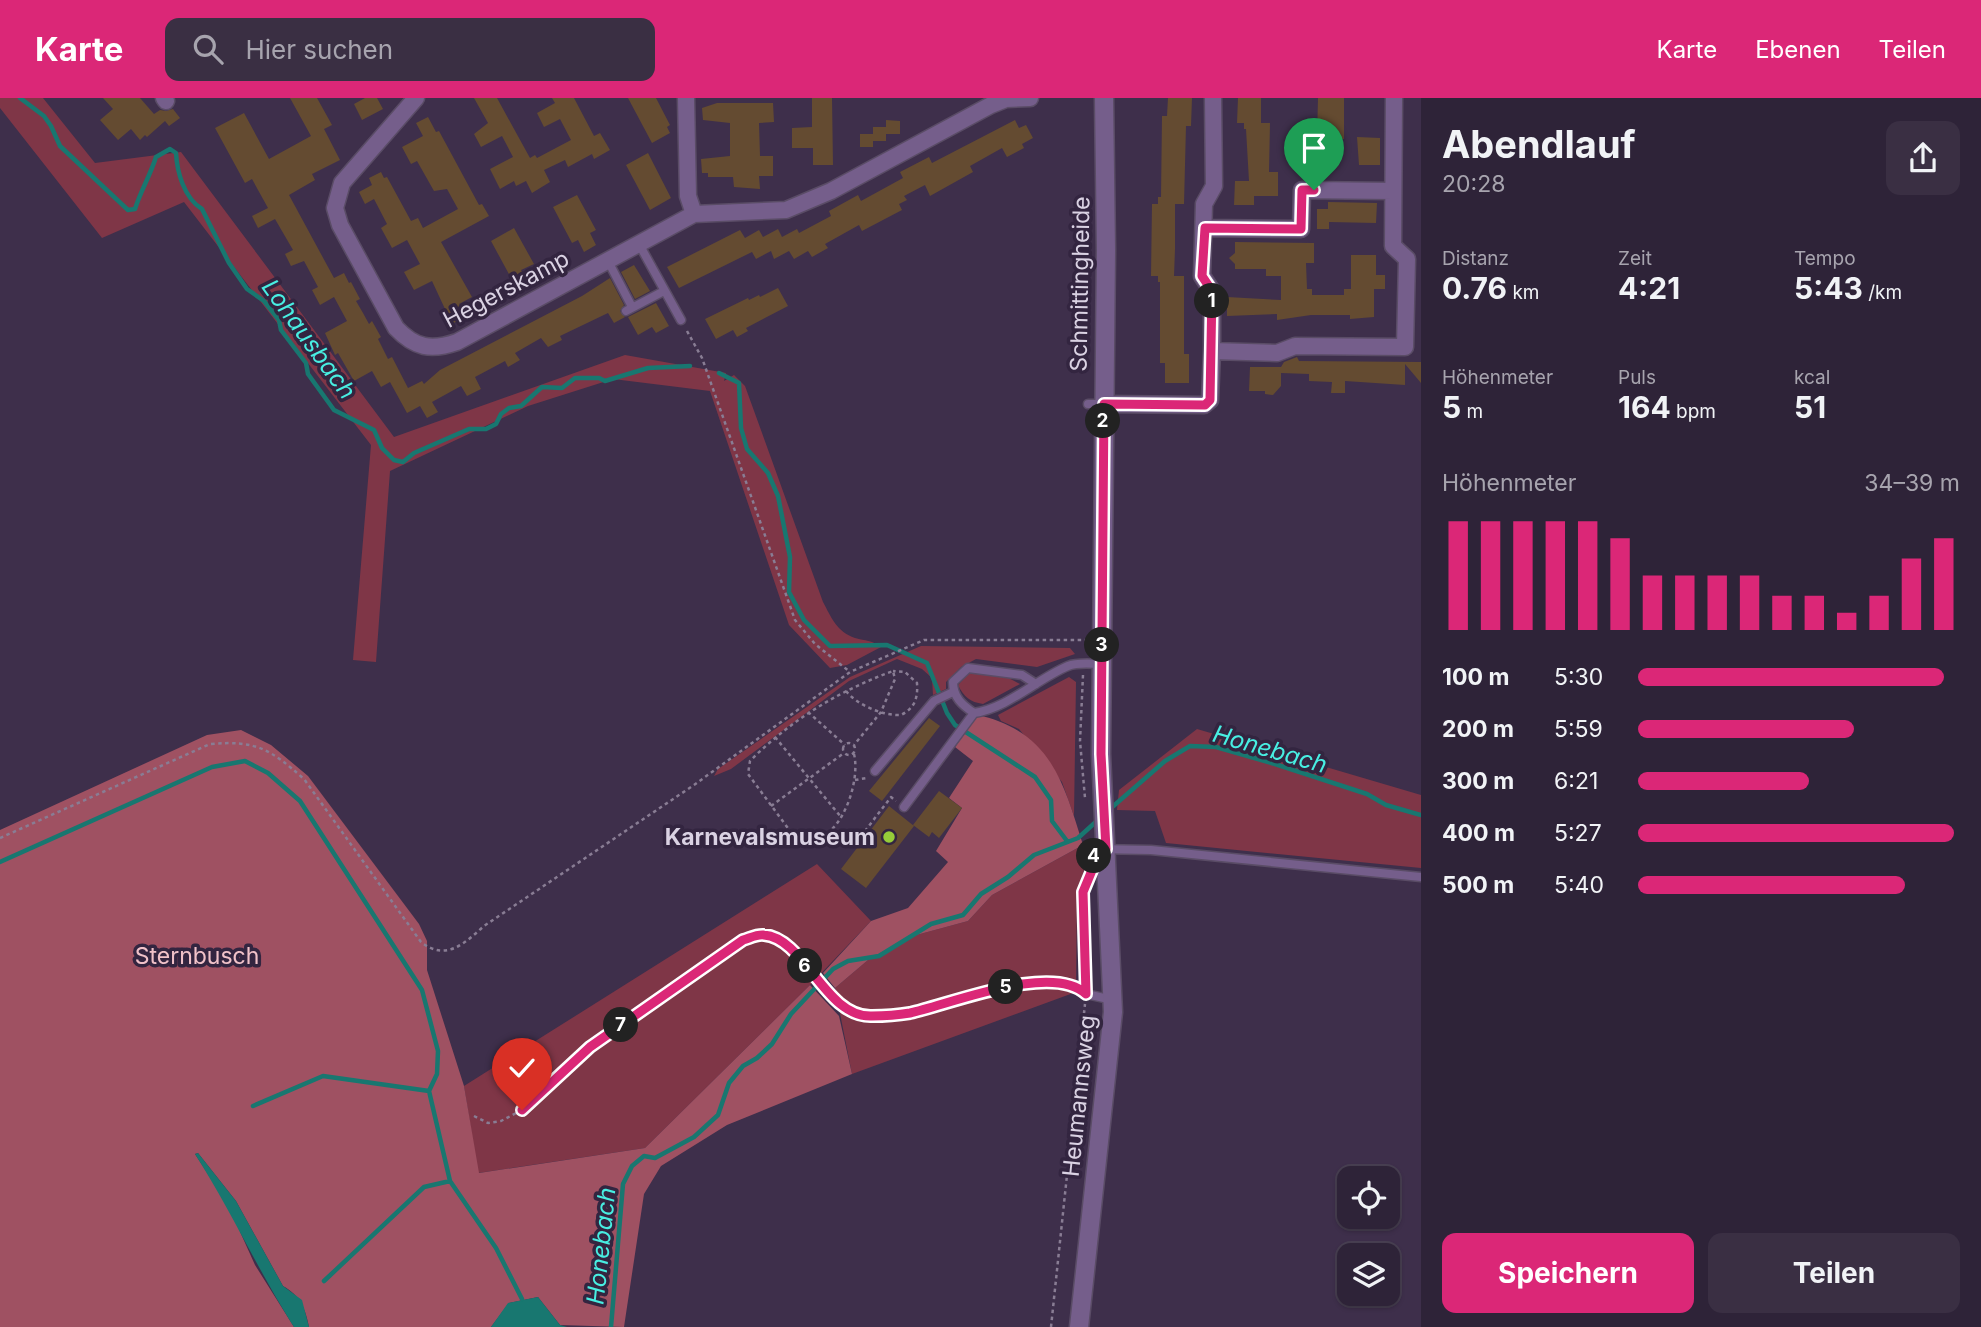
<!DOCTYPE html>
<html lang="de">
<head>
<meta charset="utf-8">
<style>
	body { margin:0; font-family:Inter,sans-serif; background:#3a2f43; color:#f1f3f6; height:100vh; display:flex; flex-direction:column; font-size:26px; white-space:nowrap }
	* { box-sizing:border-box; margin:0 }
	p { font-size:23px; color:#a7a4ae }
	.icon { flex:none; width:38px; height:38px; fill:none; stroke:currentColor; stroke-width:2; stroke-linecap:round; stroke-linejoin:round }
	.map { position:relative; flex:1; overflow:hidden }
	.side { display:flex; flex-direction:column; background:#2e2338; width:560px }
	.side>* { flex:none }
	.tools { position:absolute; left:1337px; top:1068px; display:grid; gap:14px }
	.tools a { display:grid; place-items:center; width:63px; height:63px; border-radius:14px; background:#2e2338; box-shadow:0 2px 5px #0004,0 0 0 2px #494053; font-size:35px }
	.pin { position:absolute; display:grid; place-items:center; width:60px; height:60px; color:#fff; margin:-72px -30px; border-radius:50% 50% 50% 0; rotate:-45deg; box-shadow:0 0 7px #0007 }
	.pin .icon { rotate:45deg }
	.km { position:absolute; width:35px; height:35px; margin:-18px; border-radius:50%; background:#222; color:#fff; font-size:19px; line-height:35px; text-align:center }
	.round { display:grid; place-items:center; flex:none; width:74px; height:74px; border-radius:14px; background:#3a2f43 }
	.overview { display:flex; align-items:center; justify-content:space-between; height:119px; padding:0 21px }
	h1 { font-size:38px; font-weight:700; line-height:52px }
	.figures { display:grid; grid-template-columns:repeat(3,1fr); gap:10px; height:119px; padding:7px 21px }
	.figures div { display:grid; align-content:center }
	.figures b { font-size:30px; font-weight:700 }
	.figures small { font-size:19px; font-weight:400 }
	.figures p { font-size:19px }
	.chart { height:196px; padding:14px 21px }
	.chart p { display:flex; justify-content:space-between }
	.chart svg { width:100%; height:126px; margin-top:7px; stroke:#db2777; stroke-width:6 }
	.cta { display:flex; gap:14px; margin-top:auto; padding:14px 21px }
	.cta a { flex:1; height:80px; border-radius:14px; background:#db2777; color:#fff; font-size:28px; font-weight:700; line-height:80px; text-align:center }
	.cta a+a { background:#3a2f43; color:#f1f3f6 }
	ul { padding:0 21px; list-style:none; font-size:23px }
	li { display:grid; grid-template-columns:112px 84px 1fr; align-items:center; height:52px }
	li i { height:18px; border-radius:9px; background:#db2777 }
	header { display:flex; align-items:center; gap:42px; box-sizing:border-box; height:98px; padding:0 35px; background:#db2777; color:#fff }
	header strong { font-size:33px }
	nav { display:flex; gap:38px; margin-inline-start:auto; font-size:24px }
	.search { width:490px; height:63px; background:#3a2f43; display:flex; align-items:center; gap:18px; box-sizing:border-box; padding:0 24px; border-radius:14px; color:#a7a4ae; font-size:26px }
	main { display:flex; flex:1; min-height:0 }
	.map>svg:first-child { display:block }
	.green { fill:#7f3647 }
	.forest { fill:#9f5162 }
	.water { fill:#187770 }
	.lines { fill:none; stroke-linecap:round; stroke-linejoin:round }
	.stream { stroke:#187770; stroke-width:4.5 }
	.building { fill:#644b31 }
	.service-casing { stroke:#5a4c66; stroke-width:11 }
	.minor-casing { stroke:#5a4c66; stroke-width:19 }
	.tertiary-casing { stroke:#5a4c66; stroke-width:21 }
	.path { stroke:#897d94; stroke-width:2.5; stroke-dasharray:3.5 3.5; stroke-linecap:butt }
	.service { stroke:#755e8b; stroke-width:8 }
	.minor { stroke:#755e8b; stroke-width:16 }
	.tertiary { stroke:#755e8b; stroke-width:18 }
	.route-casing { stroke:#fff; stroke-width:14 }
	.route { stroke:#db2777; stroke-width:9 }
	.poi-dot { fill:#96cc39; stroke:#332540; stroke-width:2.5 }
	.labels { text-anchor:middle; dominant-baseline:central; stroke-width:7; stroke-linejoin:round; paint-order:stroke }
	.street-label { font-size:23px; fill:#dad2e3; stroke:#332540 }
	.poi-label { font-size:23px; font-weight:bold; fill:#dad2e3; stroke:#332540; text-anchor:end }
	.park-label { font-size:23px; fill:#f1c2c9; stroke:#332540 }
	.water-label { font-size:24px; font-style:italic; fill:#48eee2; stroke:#332540 }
</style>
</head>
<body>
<header>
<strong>Karte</strong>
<div class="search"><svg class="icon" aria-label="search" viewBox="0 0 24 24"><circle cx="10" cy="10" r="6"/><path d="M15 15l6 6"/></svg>Hier suchen</div>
<nav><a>Karte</a><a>Ebenen</a><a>Teilen</a></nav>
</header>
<main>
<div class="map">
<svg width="1421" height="1229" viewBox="0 0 1421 1229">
	<rect width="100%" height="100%" fill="#3e2f4b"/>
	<path class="green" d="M 0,0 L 43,0 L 95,65 L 181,54 L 394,339 L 625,257 L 726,275 L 724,283 L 734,277 L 745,288 L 823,504 C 831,519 837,534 855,540 C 866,543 871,542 881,549 L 847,567 L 830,570 L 789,527 L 710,293 L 613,281 L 528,308 L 390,373 L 376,564 L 353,562 L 371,347 L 184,104 L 102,140 L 0,10 Z
		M 921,548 L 1070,550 L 1075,556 L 1037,569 L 976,561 L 961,569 L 946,584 L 946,591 L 933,597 L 932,580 L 922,571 L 897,561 L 849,583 L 731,671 L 714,678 L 718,671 L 850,579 Z
		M 969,575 L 1003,577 L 1020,586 L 983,606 C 970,604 964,599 958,587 Z
		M 1069,579 L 1076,584 L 1074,718 L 1062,684 L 1019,631 L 1001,623 L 998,617 Z
		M 1197,631 L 1421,697 L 1421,770 L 1166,745 L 1155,713 L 1117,712 L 1119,692 Z
		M 1083,747 L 1086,766 L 1077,794 L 1076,894 L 852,976 L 835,890 L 868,862 L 909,839 L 968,823 L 992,797 Z
		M 817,766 L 871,823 L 810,887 L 645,1050 L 478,1075 L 464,988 Z"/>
	<path class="forest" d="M 978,617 C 1051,634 1063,683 1083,747 L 992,797 L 968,823 L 909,839 L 868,862 L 835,890 L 823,875 L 871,823 L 908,810 L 948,764 L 936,753 L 962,710 L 949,700 L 973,663 L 955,649 Z
		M 241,632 L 271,647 L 308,678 L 419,826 L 427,843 L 427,872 L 464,988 L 479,1075 L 645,1050 L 810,887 L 839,918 L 852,976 L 727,1027 L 661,1068 L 644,1096 L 624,1229 L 560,1227 L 538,1199 L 509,1205 L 491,1229 L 309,1229 C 306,1212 300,1197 283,1188 L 236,1103 L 198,1055 L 195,1056 L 228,1107 L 255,1167 L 294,1229 L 0,1229 L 0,732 L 207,637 Z"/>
	<path class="water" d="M 198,1055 L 236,1103 L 283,1188 L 302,1202 L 309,1229 L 294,1229 L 292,1226 C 257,1170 230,1111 195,1056 Z
		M 538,1199 L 560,1227 L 567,1229 L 491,1229 L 508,1205 Z"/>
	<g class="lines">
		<path class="stream" d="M 20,0 L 44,18 L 51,28 L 60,48 L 128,112 L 135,111 C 141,92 150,78 156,59 L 170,51 L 176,55 C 177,74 184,100 202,111 L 229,165 L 247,191 L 264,203 L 279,222 L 281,232 L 306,265 L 308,276 L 334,312 L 374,332 L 382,350 L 394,362 L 403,364 L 414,355 L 469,331 L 486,331 L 496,326 L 501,316 L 509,310 L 521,308 L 542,289 L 562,290 L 575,280 L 599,280 L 605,283 L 648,270 L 690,268
			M 719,275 L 739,285 L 741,330 L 747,351 L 768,375 L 778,398 L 790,459 L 789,494 L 804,522 L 830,548 L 887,547 L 927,565 L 947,615 L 955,627 L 1035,679 L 1051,702 L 1052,723 L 1067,743
			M 1110,711 L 1165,663 L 1190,648 L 1216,649 L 1275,666 L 1367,696 L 1386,707 L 1421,717
			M 0,764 L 212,669 L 245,663 L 268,675 L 300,703 L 422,892 L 438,953 L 437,976 L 429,993 L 450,1083 L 496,1150 L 522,1201
			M 253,1008 L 323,978 L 429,993
			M 324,1183 L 424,1089 L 450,1083
			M 611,1229 L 623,1086 L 632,1068 L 644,1058 L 655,1060 L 694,1039 L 718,1017 L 729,985 L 743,968 L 757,960 L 772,946 L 791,916 L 833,871 L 848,863 L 879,858 L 931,826 L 963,817 L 981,796 L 1008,779 L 1034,757 L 1078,740 L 1099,721"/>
	</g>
	<path class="building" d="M 103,0 L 140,0 L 154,16 L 160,12 L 166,13 L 173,11 L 180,20 L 169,28 L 165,23 L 147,39 L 145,37 L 140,42 L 131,31 L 118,42 L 100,22 L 113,11 Z
		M 290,0 L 317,0 L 332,27 L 324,31 L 340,62 L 312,76 L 315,82 L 289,97 L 334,180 L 344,175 L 349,185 L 351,184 L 360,201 L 356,203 L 363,215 L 369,226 L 372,223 L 381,239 L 378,241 L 388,261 L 392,259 L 408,290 L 422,283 L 424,286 L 440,272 L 582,198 L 610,180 L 624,207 L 620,213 L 625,219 L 614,225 L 608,215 L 560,238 L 562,242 L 548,249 L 541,240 L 515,255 L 520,262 L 508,269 L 505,263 L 475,279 L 481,291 L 467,298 L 461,288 L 432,304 L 438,314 L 427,320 L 420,308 L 407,315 L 390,284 L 381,289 L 372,273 L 354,283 L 338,255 L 335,257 L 325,235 L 347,223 L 334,199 L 320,207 L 312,192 L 318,189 L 304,163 L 291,168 L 285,156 L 293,152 L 275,121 L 258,130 L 252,118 L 268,110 L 252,81 L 245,85 L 215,30 L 244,15 L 269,61 L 311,38 Z
		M 365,0 L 377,0 L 383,11 L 362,22 L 354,6 Z
		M 474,0 L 497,0 L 530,60 L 535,57 L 537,60 L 571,42 L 560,21 L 544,29 L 537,15 L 555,5 L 552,0 L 574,0 L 594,38 L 600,35 L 610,52 L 594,61 L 592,56 L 568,69 L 565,62 L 544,72 L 550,84 L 532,95 L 526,83 L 516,88 L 514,83 L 500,91 L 490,71 L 513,59 L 502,38 L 481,49 L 474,36 L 488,25 Z
		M 628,0 L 656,0 L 670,27 L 667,29 L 670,35 L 652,45 Z
		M 812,0 L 832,0 L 833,67 L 813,67 L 813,50 L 792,50 L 792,30 L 812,29 Z
		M 1168,0 L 1192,0 L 1191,28 L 1186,28 L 1184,106 L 1175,106 L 1175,151 L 1174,178 L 1184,178 L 1184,256 L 1189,256 L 1189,285 L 1165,285 L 1165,265 L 1160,265 L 1160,184 L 1158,184 L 1158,178 L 1151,178 L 1152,106 L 1158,106 L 1158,99 L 1161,99 L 1162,18 L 1167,18 Z
		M 1238,0 L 1261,0 L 1261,25 L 1270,25 L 1269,74 L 1278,74 L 1278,98 L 1254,98 L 1254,107 L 1234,107 L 1235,83 L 1249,83 L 1246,31 L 1244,31 L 1244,25 L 1237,25 Z
		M 1318,0 L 1344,0 L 1344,41 L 1333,40 L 1333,59 L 1311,59 L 1311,39 L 1317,39 Z
		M 717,5 L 773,5 L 774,24 L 759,25 L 760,58 L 773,58 L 773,78 L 759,78 L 760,91 L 734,89 L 733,79 L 708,79 L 708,75 L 702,75 L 701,61 L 730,58 L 730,25 L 703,22 L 702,10 Z
		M 428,19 L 436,34 L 439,33 L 479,107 L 482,106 L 489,118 L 441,144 L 472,199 L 459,206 L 466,218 L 452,226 L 432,183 L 414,192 L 404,174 L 420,166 L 407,142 L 392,150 L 381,130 L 387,126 L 374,101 L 365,106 L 359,94 L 372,87 L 369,80 L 381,74 L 384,80 L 387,79 L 411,123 L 418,120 L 423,130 L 458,111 L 447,91 L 434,93 L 417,63 L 411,66 L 402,49 L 423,38 L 416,25 Z
		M 886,22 L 900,23 L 900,36 L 886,36 L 886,43 L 873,43 L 873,49 L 860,49 L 860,36 L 873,36 L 873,29 L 886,29 Z
		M 1015,22 L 1019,30 L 1026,27 L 1033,40 L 1022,46 L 1024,50 L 1007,59 L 1002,50 L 970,68 L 973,74 L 930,98 L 925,87 L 904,98 L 907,102 L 899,106 L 902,112 L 862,133 L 859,127 L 825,146 L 828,150 L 812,159 L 808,153 L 794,161 L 789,153 L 774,161 L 771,153 L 756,161 L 752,154 L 679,190 L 667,169 L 740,132 L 745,140 L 759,132 L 763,139 L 778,131 L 782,139 L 797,131 L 799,135 L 831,118 L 829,113 L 858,97 L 861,103 L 903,80 L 900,74 L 929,59 L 932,65 Z
		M 1357,39 L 1380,40 L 1380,67 L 1359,67 Z
		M 648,55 L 671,100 L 650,112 L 626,67 Z
		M 577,97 L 596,132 L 590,135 L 596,147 L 584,154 L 578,142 L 572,145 L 553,109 Z
		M 1328,104 L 1377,105 L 1376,125 L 1329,124 L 1329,131 L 1317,131 L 1317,111 L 1328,111 Z
		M 514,130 L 534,166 L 521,172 L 528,184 L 517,191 L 491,143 Z
		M 1235,144 L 1314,145 L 1314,165 L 1306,165 L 1307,191 L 1312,191 L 1312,197 L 1344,197 L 1344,191 L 1351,191 L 1351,157 L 1376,157 L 1376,177 L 1385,177 L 1385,191 L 1374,191 L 1374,219 L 1350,221 L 1350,217 L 1311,217 L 1277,222 L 1277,216 L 1227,218 L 1227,199 L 1281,202 L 1281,178 L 1266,178 L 1266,171 L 1235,171 L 1235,166 L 1229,160 L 1235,155 Z
		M 634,167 L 650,193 L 635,201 L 621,174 Z
		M 778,190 L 788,208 L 746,230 L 748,233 L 737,239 L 733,232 L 716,241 L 705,221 L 748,200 L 749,202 L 759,197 L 760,199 Z
		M 656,205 L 669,228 L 656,235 L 652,229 L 638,237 L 628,219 Z
		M 1297,259 L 1299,263 L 1421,264 L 1421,285 L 1405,266 L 1405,287 L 1345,283 L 1345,295 L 1331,295 L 1332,284 L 1309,283 L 1309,276 L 1281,275 L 1281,288 L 1273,297 L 1265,296 L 1265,293 L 1249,293 L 1250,269 L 1281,269 L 1284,264 Z
		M 929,620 L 940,628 L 882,703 L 869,693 Z
		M 939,693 L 962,710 L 939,740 L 932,734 L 929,739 L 913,727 Z
		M 889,708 L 914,728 L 866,790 L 841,771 Z"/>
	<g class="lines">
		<g class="service-casing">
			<path id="service" d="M 639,146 L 681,222
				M 608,163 L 631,207
				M 626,213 L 664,193
				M 1088,306 L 1104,306
				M 1036,586 L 1022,577 L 968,570 L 953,584 C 953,599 962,607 974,615 C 1008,610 1037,581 1068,568 C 1078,564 1091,566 1102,566
				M 875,673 L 934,603 L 953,594
				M 904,709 L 974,615
				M 1094,751 L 1151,752 L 1421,779
				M 1086,896 L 1113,902"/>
		</g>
		<g class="minor-casing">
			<path id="minor" d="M 164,0 L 166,3
				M 416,0 L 342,85 L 335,110 L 340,127 L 396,230 C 415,250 431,253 457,244 L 694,116 L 786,112 L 831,93 L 991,7 L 1006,1 L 1030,0
				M 686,0 L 688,98 L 694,116
				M 1205,130 L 1301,131 L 1302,92 L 1393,93
				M 1212,253 L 1212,193 L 1202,178 L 1204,106 L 1214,88 L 1213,0
				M 1104,306 L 1204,307 L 1210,302 L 1212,253 L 1277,255 L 1295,248 L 1405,249 L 1407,161 L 1393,148 L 1394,0"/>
		</g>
		<g class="tertiary-casing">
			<path id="tertiary" d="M 1079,1229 L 1113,914 L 1101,656 L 1106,152 L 1104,0"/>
		</g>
		<path class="path" d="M 687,233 L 702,260 L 795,522 L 815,546 L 850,574
			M 1083,577 L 1080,643 L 1085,700
			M 846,593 C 857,607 883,618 901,617 C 915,610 918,600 917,585 L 905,574 L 893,573
			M 808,614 L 845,647
			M 775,639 L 841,719
			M843 651a6 6 0 1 1 12 0a6 6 0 1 1-12 0Z
			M 854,656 C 862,688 834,762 793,737 L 748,676 L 750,663 L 756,657 C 796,619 841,592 893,573 L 895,581 L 881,614 L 854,647
			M 855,682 L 867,680
			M 771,708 L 844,655
			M 865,733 L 891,699 L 896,703
			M 0,740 L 210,646 C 256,642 270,651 304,681 L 421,844 C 446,864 465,845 484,828 L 694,687 L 850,574 L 924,542 L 1085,542
			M 1086,886 L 1083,794 L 1090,778
			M 474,1018 L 488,1025 L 501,1023 L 522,1012 L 590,949 L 743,842 C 750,840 757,836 764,837 C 800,840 823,909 867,918 C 875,920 886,917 894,916 C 957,911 1014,874 1078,889
			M 1051,1229 L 1085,906"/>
		<use href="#service" class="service"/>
		<use href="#minor" class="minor"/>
		<use href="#tertiary" class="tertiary"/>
	</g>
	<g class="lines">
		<g class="route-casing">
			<path id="route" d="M 522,1012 L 590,949 L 743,842 C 750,840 757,836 764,837 C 805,840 825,920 872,918 C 885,918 898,917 910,915 C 951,906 1052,864 1086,896 L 1083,794 L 1095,765 L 1094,751 L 1106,751 L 1101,656 L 1104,306 L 1205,307 L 1210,302 L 1212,193 L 1202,178 L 1205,130 L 1301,131 L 1302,92 L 1314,92"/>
		</g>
		<use href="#route" class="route"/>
	</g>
	<circle class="poi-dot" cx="889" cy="739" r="7"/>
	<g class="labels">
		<g class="street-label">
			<text transform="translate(1080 186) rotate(-89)">Schmittingheide</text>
			<text transform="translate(506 191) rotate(-28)">Hegerskamp</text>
			<text transform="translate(1079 998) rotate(-84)">Heumannsweg</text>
		</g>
		<g class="poi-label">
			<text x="875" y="739">Karnevalsmuseum</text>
		</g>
		<g class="park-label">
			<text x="197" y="858">Sternbusch</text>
		</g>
		<g class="water-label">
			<text transform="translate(309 241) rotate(54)">Lohausbach</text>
			<text transform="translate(1270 651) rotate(16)">Honebach</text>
			<text transform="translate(601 1148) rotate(-84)">Honebach</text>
		</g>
	</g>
</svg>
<div class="tools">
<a><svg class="icon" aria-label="locate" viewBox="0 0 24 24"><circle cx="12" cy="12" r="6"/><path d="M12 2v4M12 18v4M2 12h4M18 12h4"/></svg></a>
<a><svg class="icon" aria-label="layers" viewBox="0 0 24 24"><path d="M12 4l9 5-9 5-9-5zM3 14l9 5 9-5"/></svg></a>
</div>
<div class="pin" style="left:1314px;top:92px;background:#1e9e55"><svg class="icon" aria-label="arrive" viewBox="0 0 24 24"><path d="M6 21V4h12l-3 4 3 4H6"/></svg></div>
<div class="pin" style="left:522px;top:1012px;background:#d93025"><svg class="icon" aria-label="check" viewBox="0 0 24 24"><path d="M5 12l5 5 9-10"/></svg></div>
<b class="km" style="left:1212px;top:203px">1</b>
<b class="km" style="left:1103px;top:323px">2</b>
<b class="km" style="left:1102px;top:547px">3</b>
<b class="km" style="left:1094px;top:758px">4</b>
<b class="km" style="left:1006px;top:889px">5</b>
<b class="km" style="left:805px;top:868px">6</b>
<b class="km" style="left:621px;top:927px">7</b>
</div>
<section class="side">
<div class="overview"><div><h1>Abendlauf</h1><p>20:28</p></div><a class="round"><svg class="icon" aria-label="share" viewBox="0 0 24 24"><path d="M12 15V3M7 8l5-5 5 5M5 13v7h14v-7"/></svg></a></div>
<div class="figures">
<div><p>Distanz</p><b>0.76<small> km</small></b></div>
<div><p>Zeit</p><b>4:21</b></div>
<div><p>Tempo</p><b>5:43<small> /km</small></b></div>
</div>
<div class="figures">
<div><p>Höhenmeter</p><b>5<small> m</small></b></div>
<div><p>Puls</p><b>164<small> bpm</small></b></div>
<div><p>kcal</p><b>51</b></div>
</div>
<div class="chart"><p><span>Höhenmeter</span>34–39 m</p>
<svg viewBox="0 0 160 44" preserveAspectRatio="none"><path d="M5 44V6M15 44V6M25 44V6M35 44V6M45 44V6M55 44V12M65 44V25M75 44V25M85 44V25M95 44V25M105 44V32M115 44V32M125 44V38M135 44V32M145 44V19M155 44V12"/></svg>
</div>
<ul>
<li><b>100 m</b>5:30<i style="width:95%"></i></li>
<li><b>200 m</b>5:59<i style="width:67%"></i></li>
<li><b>300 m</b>6:21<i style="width:53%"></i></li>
<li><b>400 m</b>5:27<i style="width:98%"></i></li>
<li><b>500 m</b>5:40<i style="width:83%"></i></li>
</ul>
<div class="cta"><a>Speichern</a><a>Teilen</a></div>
</section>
</main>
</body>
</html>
